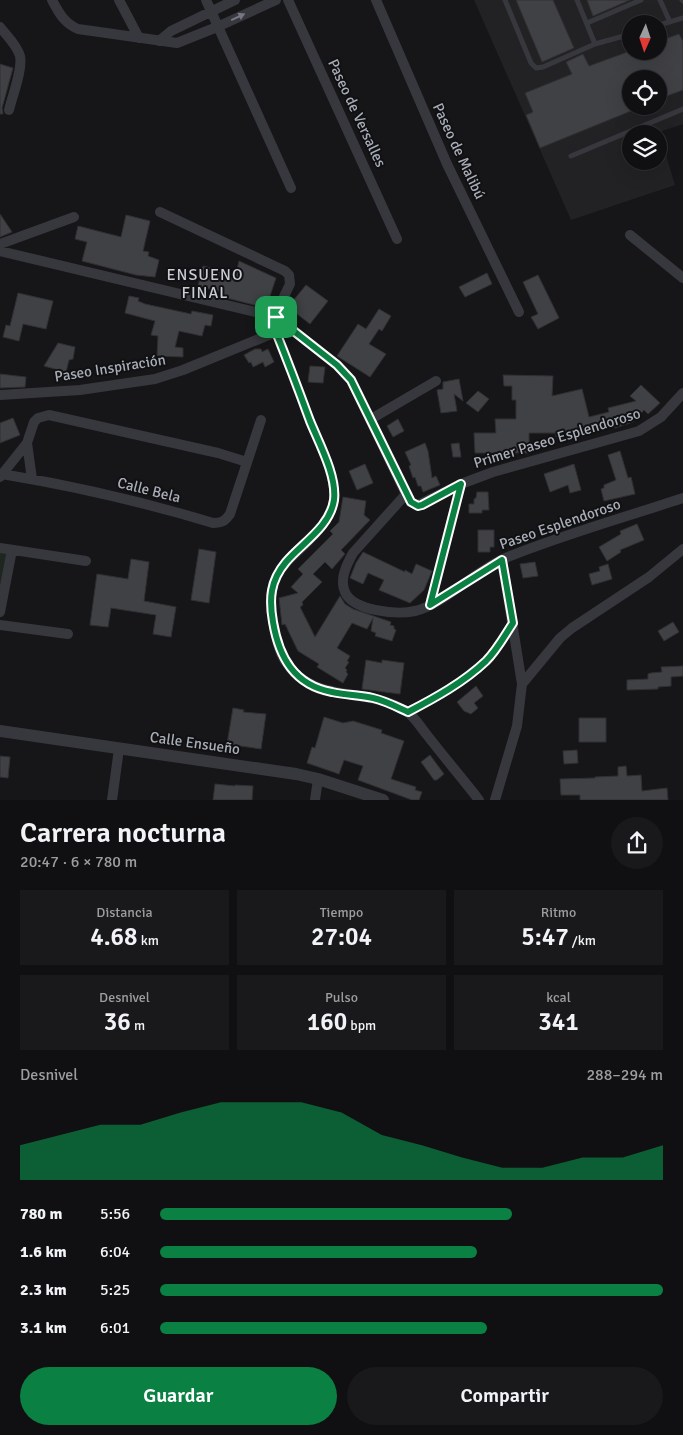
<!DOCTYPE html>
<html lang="es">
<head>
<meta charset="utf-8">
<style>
	body { margin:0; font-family:Signika,sans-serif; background:#19191b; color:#f1f3f6; height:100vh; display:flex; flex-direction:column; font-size:19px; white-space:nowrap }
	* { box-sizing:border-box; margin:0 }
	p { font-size:16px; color:#9c9d9f }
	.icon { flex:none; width:28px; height:28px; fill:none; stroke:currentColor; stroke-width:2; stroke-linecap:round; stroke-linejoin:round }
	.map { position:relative; height:800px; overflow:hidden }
	.side { display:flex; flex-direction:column; background:#101012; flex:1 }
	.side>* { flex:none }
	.needle { width:32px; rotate:183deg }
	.fabs { position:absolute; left:622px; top:15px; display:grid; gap:10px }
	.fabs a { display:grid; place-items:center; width:45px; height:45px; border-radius:50%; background:#101012; box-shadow:0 5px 20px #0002,0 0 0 1px #303032; font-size:25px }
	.pin { position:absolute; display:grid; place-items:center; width:42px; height:42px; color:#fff; margin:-21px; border-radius:10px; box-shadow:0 2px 8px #0006 }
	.round { display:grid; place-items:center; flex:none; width:52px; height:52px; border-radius:26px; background:#19191b }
	.head { display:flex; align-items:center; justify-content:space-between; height:85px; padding:0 20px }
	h1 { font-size:28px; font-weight:600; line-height:38px }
	.figures { display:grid; grid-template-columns:repeat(3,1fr); gap:8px; height:85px; padding:5px 20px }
	.figures div { display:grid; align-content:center; border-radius:0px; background:#19191b; text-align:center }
	.figures b { font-size:25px; font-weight:600 }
	.figures small { font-size:14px; font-weight:400 }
	.figures p { font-size:14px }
	.chart { height:140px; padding:10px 20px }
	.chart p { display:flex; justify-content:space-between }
	.chart svg { width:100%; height:90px; margin-top:5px; fill:#0b8043; opacity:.7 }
	.button { display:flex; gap:10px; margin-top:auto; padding:10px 20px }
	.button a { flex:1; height:58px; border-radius:30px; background:#0b8043; color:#fff; font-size:20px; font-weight:600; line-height:58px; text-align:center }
	.button a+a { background:#19191b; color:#f1f3f6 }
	ul { padding:0 20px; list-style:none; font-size:16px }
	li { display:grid; grid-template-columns:80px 60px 1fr; align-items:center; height:38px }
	li i { height:12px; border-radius:6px; background:#0b8043 }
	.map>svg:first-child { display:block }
	.built { fill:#222225; fill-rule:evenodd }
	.green { fill:#1e261f }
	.building { fill:#404145; stroke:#303034 }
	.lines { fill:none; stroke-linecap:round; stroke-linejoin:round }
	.service { stroke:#37383d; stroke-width:5 }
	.minor { stroke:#37383d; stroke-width:10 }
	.tertiary { stroke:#37383d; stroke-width:12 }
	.oneway { fill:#757881 }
	.route-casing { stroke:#fff; stroke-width:10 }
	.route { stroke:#0b8043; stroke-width:6 }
	.labels { text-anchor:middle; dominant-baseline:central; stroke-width:4; stroke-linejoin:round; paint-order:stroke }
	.street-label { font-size:15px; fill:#a8adb8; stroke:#111113 }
	.neighbourhood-label { font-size:16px; letter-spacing:1px; fill:#c9ccd4; stroke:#111113 }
</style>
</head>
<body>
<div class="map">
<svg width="683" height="800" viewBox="0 0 683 800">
	<rect width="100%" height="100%" fill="#161618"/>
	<path class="built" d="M 474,0 L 683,0 L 683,124 L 659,132 L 675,185 L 571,220 ZM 631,24 L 659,24 L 659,51 L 631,51 ZM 631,79 L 659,79 L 659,106 L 631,106 ZM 631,134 L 659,134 L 659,161 L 631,161 Z"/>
	<path class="green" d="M 0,551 L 9,552 L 0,608 Z"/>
	<path class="building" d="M 516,0 L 553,0 L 574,48 L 542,62 Z
		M 587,0 L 630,0 L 593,16 Z
		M 679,34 L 683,41 L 683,90 L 659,99 L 659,79 L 631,79 L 631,111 L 540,148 L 526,115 L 533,112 L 525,93 L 572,74 L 566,62 L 583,54 L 589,66 L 630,51 L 659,51 L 659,41 Z
		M 0,64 L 13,68 L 2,108 L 3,114 L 0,114 Z
		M 0,214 L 12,232 L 0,237 Z
		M 126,215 L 150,221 L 143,251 L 149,252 L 148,256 L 159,260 L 155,277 L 136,275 L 82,261 L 87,242 L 75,239 L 78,226 L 121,237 Z
		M 239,261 L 276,278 L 266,308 L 219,296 L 220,292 L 198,286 L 203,266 L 236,274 Z
		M 487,273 L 492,284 L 465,297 L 459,287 Z
		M 538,275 L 559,318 L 538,329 L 531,317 L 538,314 L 523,282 Z
		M 306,285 L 328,301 L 310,324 L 288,307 Z
		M 18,293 L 53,301 L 46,329 L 23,324 L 19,341 L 3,337 L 6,325 L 10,326 Z
		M 129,296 L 139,298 L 138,301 L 145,304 L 191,314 L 192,311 L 213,315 L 211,326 L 205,325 L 202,336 L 179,331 L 175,347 L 183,348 L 183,357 L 157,356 L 158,336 L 151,335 L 155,321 L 125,313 Z
		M 379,309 L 391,316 L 382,331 L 379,329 L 369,344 L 386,354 L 370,377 L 337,356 L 358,324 L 366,329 Z
		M 58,343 L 75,347 L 73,359 L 69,360 L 66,372 L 44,366 Z
		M 255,349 L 261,349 L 262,352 L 268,349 L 274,362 L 265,367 L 263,362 L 253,367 L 251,362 L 249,363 L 244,355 Z
		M 310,366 L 325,367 L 323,383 L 308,382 Z
		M 0,374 L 26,377 L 25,387 L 0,388 Z
		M 503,375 L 553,376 L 552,396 L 582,389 L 589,417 L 609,412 L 608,408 L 636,401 L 630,396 L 641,385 L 660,403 L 648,414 L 644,410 L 633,422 L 615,428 L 613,423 L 556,437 L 556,433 L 529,433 L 529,453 L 475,453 L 474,433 L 496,433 L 495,419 L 516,419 L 516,400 L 512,400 L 512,386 L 504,386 Z
		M 459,379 L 463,401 L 454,394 L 457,411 L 441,413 L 437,390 L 443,389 L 443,382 Z
		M 478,391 L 489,399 L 478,412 L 466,403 Z
		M 13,418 L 20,435 L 0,443 L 0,423 Z
		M 398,419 L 404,431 L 393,437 L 387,426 Z
		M 425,443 L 428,451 L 432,478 L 436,476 L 440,485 L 423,492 L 421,486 L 418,486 L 415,477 L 413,478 L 409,466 L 411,465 L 405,452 Z
		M 459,443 L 461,457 L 453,457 L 451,444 Z
		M 620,451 L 628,478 L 631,477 L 635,494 L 604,501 L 601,489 L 604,488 L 604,485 L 616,480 L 608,455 Z
		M 365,464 L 373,483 L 357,490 L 349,471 Z
		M 574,464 L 581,490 L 570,493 L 568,485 L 550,492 L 544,474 Z
		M 477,492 L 488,492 L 489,510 L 482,510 L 482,513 L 469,513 L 469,504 L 474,504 L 474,499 L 476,498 Z
		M 343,497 L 366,501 L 364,515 L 370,520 L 341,550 L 345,554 L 332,569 L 325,562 L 313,574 L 322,582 L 302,602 L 303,605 L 300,607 L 315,637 L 340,596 L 345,604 L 353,609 L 391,622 L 390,625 L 394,626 L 394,629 L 396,630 L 392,641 L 375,636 L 376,633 L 371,631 L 373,618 L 367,629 L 352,623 L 337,648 L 350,656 L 347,661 L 349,662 L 345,668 L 347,670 L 346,672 L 348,674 L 343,683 L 317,667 L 319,664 L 298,651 L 285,624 L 282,625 L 279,598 L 298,593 L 291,587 L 303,574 L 298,569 L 333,534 L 330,531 L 339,522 Z
		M 637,524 L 644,540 L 620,550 L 621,552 L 607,561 L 599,547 L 621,534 L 620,531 Z
		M 478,530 L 494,530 L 494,547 L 490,547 L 490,552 L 478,552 Z
		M 199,549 L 216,552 L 209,603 L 191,600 Z
		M 363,552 L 405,572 L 405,570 L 412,574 L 416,564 L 432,571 L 424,590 L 410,603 L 379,590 L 384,580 L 368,573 L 363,584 L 350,578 L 356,563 Z
		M 131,559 L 149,562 L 144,601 L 176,607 L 171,637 L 153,634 L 156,615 L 111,608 L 108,627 L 90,625 L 97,574 L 128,579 Z
		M 535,562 L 538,576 L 523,578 L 520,564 Z
		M 608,564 L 612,579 L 592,585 L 589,574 L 600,571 L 599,567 Z
		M 673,622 L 679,632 L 664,641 L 658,631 Z
		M 366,660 L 382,663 L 382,660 L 404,663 L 400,694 L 362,689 Z
		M 683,666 L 683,676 L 671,677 L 671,686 L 658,687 L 658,689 L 627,690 L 627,680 L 648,679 L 648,674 L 651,673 L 662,672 L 661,667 Z
		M 476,686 L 483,696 L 474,703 L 478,708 L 471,714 L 464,711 L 457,702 Z
		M 233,708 L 244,710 L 243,712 L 266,714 L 261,749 L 227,744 Z
		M 324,717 L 343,723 L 353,721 L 382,730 L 381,733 L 404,741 L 391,779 L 416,787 L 415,790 L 422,792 L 419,800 L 412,800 L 358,780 L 363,766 L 344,760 L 339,774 L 307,763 L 312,747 L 315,748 Z
		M 579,718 L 606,718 L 606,742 L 579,742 Z
		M 577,750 L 578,763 L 564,764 L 563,751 Z
		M 430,755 L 444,774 L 437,780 L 434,780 L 421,762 Z
		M 0,756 L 10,757 L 8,778 L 0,777 Z
		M 626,766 L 627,776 L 641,775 L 642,791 L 667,788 L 668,800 L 580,800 L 580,795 L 561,795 L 560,779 L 595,778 L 595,777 L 618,776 L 618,767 Z
		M 215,784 L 235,786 L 235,785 L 253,786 L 252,800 L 213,800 Z"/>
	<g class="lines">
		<path class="service" d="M 505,0 L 531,63 L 536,68 L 543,67 L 595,44
			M 577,0 L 595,44 L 631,34
			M 660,0 L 670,22
			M 682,0 L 683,1
			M 587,23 L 641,0
			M 659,25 L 683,18
			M 571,156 L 683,109"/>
		<path class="minor" d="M 52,0 C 59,13 64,23 78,29 L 177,43 L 217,27 L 276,0
			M 119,0 L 139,38
			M 206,0 L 291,188
			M 288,0 L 397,239
			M 376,0 L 447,164 L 519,312
			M 0,27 C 7,36 17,45 20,56 C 23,69 12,97 9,110
			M 159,41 L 171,31 L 235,0
			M 160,212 L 285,271 L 289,275 L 290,284 C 283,299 273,316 276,332 C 288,362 299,391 310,421 C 319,443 337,476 334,500 C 332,511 327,518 321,527 C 292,563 263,567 273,621 C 275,634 278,650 285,661 C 314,706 368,685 407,712 C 415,717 421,728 427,735 C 444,757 462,778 479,800
			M 630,235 L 683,278
			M 0,244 L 74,217
			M 0,251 L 276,317 L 337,365 L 351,380 L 406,494 L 411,502 L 418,505 L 461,484 L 493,472 L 639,431 L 661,417 L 683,393
			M 0,395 L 80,390 L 155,379 L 183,370 L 276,332
			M 371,419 L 436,381
			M 27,443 L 32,479
			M 2,474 C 74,486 144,502 213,523 C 222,523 225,521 230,514 L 261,420
			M 0,477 L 27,443 L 34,422 L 38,418 L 49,415 L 218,453 L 247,462
			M 406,494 L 353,553 C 347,564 339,579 345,592 C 353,611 397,615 415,611 C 444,604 474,572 503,559 C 561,535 623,518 683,498
			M 0,548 L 86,561
			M 502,560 L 522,684
			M 430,605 L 461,484
			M 0,612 L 12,550
			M 0,625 L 68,634
			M 408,712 C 435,698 464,682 486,661 C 497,650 505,635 513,623
			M 112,800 L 119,749
			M 315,800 L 318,779
			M 495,800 L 517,726 L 522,684 L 560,638 L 572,628 L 649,577 L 683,549"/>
		<path class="tertiary" d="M 0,731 L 296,774 L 318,779 L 383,800"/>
	</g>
	<defs><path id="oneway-solid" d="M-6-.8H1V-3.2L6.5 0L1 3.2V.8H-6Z" transform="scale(1.25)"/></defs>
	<use class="oneway" href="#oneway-solid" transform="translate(238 17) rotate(-25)"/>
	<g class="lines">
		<g class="route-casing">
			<path id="route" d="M 276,317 L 337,365 L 351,380 L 411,502 L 418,506 L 422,505 L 461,484 L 430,605 L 502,560 L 513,623 C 505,635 497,650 486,661 C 464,682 435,698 408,712 C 397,707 386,701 373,698 C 360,695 345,695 332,692 C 294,685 279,657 273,622 C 269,599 270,581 286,562 C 302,543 330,527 334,500 C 337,476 319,443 310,421 C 299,391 288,362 276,332 L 275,325 Z"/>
		</g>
		<use href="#route" class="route"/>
	</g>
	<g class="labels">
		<g class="street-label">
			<text transform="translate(357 113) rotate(65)">Paseo de Versalles</text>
			<text transform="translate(459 151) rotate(65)">Paseo de Malibú</text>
			<text transform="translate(110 368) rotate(-9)">Paseo Inspiración</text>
			<text transform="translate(557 438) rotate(-17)">Primer Paseo Esplendoroso</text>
			<text transform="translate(149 490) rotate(14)">Calle Bela</text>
			<text transform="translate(560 524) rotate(-19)">Paseo Esplendoroso</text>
			<text transform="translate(195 743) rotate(8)">Calle Ensueño</text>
		</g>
		<g class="neighbourhood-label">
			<text x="205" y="275">ENSUENO<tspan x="205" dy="18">FINAL</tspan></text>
		</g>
	</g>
</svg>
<div class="fabs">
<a><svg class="needle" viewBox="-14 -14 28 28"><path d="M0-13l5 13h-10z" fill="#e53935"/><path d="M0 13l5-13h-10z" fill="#9c9d9f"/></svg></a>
<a><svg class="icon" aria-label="locate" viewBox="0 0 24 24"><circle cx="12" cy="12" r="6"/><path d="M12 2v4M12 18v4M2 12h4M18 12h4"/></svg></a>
<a><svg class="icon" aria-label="layers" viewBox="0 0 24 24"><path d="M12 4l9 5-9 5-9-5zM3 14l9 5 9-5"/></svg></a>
</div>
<div class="pin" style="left:276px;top:317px;background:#1e9e55"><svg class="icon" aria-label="arrive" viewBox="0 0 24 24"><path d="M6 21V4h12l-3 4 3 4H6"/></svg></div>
</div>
<section class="side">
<div class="head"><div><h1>Carrera nocturna</h1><p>20:47 · 6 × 780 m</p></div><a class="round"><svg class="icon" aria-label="share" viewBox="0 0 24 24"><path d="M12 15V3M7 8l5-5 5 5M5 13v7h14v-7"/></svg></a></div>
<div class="figures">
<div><p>Distancia</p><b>4.68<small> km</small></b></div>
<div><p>Tiempo</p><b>27:04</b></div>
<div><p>Ritmo</p><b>5:47<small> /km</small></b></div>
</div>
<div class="figures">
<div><p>Desnivel</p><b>36<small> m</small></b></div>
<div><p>Pulso</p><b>160<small> bpm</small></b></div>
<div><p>kcal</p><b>341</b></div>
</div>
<div class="chart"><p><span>Desnivel</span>288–294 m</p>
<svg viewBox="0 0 160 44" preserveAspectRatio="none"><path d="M0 44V27L10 22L20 17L30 17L40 11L50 6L60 6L70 6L80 11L90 22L100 27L110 33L120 38L130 38L140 33L150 33L160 27V44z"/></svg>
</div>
<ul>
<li><b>780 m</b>5:56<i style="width:70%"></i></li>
<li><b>1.6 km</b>6:04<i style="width:63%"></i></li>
<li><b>2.3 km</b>5:25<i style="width:100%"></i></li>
<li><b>3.1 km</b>6:01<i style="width:65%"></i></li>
</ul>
<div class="button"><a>Guardar</a><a>Compartir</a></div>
</section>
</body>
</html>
